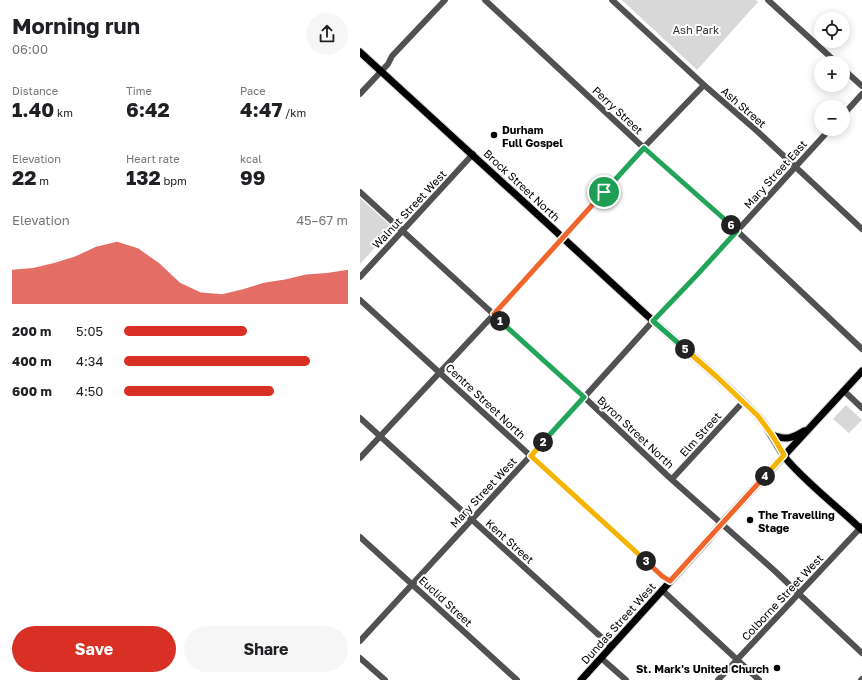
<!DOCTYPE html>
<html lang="en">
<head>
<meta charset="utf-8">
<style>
	body { margin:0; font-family:"Golos Text",sans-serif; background:#f6f6f6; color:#202124; height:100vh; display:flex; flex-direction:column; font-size:15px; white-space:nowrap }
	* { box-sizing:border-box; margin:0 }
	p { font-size:13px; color:#757577 }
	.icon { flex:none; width:22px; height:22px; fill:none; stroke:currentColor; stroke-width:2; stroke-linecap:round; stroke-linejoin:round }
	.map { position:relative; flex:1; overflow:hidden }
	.panel { display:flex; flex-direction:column; background:#fff; width:360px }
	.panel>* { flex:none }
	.buttons { position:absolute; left:454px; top:12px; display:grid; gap:8px }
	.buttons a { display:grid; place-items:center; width:36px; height:36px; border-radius:50%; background:#fff; box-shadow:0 2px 10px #0003; font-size:20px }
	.pin { position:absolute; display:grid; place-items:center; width:34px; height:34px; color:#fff; margin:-17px; border:2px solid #fff; border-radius:50%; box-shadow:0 1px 4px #0007 }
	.km { position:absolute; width:20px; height:20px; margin:-10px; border-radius:50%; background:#222; color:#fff; font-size:11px; line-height:20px; text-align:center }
	.round { display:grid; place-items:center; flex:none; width:42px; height:42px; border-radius:21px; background:#f6f6f6 }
	.overview { display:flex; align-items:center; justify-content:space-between; height:68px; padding:0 12px }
	h1 { font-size:22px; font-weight:700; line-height:30px }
	.figures { display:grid; grid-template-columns:repeat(3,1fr); gap:6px; height:68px; padding:4px 12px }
	.figures div { display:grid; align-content:center }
	.figures b { font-size:20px; font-weight:700 }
	.figures small { font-size:11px; font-weight:400 }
	.figures p { font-size:11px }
	.chart { height:112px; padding:8px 12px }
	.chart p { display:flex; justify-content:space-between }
	.chart svg { width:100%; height:72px; margin-top:4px; fill:#d93025; opacity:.7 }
	.primary-button { display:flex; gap:8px; margin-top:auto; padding:8px 12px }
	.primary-button a { flex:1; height:46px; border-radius:24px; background:#d93025; color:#fff; font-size:16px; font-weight:700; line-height:46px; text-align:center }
	.primary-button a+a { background:#f6f6f6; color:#202124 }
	ul { padding:0 12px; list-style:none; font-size:13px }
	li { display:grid; grid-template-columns:64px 48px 1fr; align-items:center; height:30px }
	li i { height:10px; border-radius:5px; background:#d93025 }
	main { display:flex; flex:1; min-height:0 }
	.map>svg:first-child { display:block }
	.green { fill:#d8d8d8 }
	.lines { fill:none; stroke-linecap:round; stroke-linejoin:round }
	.major-casing { stroke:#dbdbdb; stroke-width:9 }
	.minor { stroke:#515151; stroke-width:6 }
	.major { stroke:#000; stroke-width:7 }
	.split-1-casing { stroke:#fff; stroke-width:8 }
	.split-2-casing { stroke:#fff; stroke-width:8 }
	.split-3-casing { stroke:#fff; stroke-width:8 }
	.split-4-casing { stroke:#fff; stroke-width:8 }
	.split-5-casing { stroke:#fff; stroke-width:8 }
	.split-6-casing { stroke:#fff; stroke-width:8 }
	.split-7-casing { stroke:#fff; stroke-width:8 }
	.split-1 { stroke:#f0652b; stroke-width:5 }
	.split-2 { stroke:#22a559; stroke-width:5 }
	.split-3 { stroke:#f5b400; stroke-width:5 }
	.split-4 { stroke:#f0652b; stroke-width:5 }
	.split-5 { stroke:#f5b400; stroke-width:5 }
	.split-6 { stroke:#22a559; stroke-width:5 }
	.split-7 { stroke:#22a559; stroke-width:5 }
	.poi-dot { fill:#000; stroke:#fff; stroke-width:1.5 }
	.labels { text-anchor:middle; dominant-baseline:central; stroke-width:4; stroke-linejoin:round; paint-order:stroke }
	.park-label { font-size:11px; fill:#2f2f2f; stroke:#fff }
	.street-label { font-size:11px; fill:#000; stroke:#fff }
	.poi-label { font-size:11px; font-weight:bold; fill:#000; stroke:#fff; text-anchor:start }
</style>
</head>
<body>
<main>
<section class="panel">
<div class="overview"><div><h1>Morning run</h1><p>06:00</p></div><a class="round"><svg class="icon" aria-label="share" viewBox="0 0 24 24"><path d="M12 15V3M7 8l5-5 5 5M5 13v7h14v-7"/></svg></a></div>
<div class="figures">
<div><p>Distance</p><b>1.40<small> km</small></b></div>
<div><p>Time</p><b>6:42</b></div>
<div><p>Pace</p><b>4:47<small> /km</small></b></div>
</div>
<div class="figures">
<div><p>Elevation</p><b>22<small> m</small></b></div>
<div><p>Heart rate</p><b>132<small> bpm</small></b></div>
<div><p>kcal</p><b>99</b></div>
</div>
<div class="chart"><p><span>Elevation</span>45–67 m</p>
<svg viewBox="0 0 160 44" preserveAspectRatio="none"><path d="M0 44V23L10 22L20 19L30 15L40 9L50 6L60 10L70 19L80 31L90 37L100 38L110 35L120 31L130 29L140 26L150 25L160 23V44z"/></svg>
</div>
<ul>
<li><b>200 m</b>5:05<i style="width:55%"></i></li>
<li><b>400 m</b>4:34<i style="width:83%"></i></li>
<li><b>600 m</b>4:50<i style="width:67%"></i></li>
</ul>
<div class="primary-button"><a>Save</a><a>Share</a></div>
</section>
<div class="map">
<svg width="502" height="680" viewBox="0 0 502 680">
	<rect width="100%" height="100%" fill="#fff"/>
	<path class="green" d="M 262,0 L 396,0 L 398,2 L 337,70 Z
		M 0,198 L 29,224 L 32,229 L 0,264 Z
		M 486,405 L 502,420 L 489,433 L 473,419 Z"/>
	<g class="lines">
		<g class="major-casing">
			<path id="major" d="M 0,52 C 94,138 187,223 280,309 C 319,345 360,377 397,415 C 410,429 416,447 428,461 C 450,486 478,507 502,530
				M 412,435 C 426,440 431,439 444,431
				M 221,680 L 346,542 L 362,523 L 502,371"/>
		</g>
		<path class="minor" d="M 125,0 L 284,148 L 377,231 L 502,349
			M 252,0 L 344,85 L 397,131 L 502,229
			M 408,0 L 477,63
			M 483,69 L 502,86
			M 0,94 L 28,64 L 32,56 L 85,0
			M 483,115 L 502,94
			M 0,192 L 224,397 L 310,478 L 416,572 L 439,594 L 502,653
			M 0,277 L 113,154
			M 0,300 L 302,576 L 310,581
			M 484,391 L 502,408
			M 0,418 L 251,646
			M 0,458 L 138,310 L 287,144 L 344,85
			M 312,479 L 383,402
			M 0,537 L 157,680
			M 302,590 L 399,680
			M 0,641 L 219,403 L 293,321 L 335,277 L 470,129
			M 0,658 L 25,680
			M 241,658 L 266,680
			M 358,680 L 502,526
			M 501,680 L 502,679"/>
		<use href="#major" class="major"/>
	</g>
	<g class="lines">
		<g class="split-1-casing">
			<path id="split-1" d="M 140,321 L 134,314 L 244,192"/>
		</g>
		<g class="split-2-casing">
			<path id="split-2" d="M 140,321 L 224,397 L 183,442"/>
		</g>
		<g class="split-3-casing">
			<path id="split-3" d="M 183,442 L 171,456 L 286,561"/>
		</g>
		<g class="split-4-casing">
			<path id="split-4" d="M 286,561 L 302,576 L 310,581 L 405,476"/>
		</g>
		<g class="split-5-casing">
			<path id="split-5" d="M 325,349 L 357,377 L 398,416 L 412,435 L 424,455 L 405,476"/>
		</g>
		<g class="split-6-casing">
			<path id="split-6" d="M 325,349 L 293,321 L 336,276 L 377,231 L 371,225"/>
		</g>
		<g class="split-7-casing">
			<path id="split-7" d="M 244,192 L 284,148 L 371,225"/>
		</g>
		<use href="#split-1" class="split-1"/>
		<use href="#split-2" class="split-2"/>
		<use href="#split-3" class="split-3"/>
		<use href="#split-4" class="split-4"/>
		<use href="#split-5" class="split-5"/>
		<use href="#split-6" class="split-6"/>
		<use href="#split-7" class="split-7"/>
	</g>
	<g class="poi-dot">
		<circle cx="134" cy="135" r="4"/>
		<circle cx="390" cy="520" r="4"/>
		<circle cx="417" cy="668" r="4"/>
	</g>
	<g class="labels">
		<g class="park-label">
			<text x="336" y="29">Ash Park</text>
		</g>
		<g class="street-label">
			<text transform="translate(384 107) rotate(41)">Ash Street</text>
			<text transform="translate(258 110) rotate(43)">Perry Street</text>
			<text transform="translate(415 174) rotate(-48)">Mary Street East</text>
			<text transform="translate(162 185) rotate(43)">Brock Street North</text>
			<text transform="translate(49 209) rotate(-47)">Walnut Street West</text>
			<text transform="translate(126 401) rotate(43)">Centre Street North</text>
			<text transform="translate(276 432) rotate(43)">Byron Street North</text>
			<text transform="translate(340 434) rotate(-48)">Elm Street</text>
			<text transform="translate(123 492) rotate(-47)">Mary Street West</text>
			<text transform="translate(150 541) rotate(42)">Kent Street</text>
			<text transform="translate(422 597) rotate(-47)">Colborne Street West</text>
			<text transform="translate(86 601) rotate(43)">Euclid Street</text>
			<text transform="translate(258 623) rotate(-48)">Dundas Street West</text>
		</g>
		<g class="poi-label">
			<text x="142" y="129">Durham<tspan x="142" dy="13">Full Gospel</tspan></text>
			<text x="398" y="514">The Travelling<tspan x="398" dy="13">Stage</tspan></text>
			<text x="409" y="668" text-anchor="end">St. Mark's United Church</text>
		</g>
	</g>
</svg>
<div class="buttons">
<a><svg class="icon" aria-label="locate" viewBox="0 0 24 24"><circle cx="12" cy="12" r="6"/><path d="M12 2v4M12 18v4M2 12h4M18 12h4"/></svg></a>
<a>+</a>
<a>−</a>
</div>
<div class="pin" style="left:244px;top:192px;background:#1e9e55"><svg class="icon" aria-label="arrive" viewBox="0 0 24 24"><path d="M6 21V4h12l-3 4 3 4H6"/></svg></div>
<b class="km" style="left:140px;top:321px">1</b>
<b class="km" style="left:183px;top:442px">2</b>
<b class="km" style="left:286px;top:561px">3</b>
<b class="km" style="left:405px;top:476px">4</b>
<b class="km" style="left:325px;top:349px">5</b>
<b class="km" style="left:371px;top:225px">6</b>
</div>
</main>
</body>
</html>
